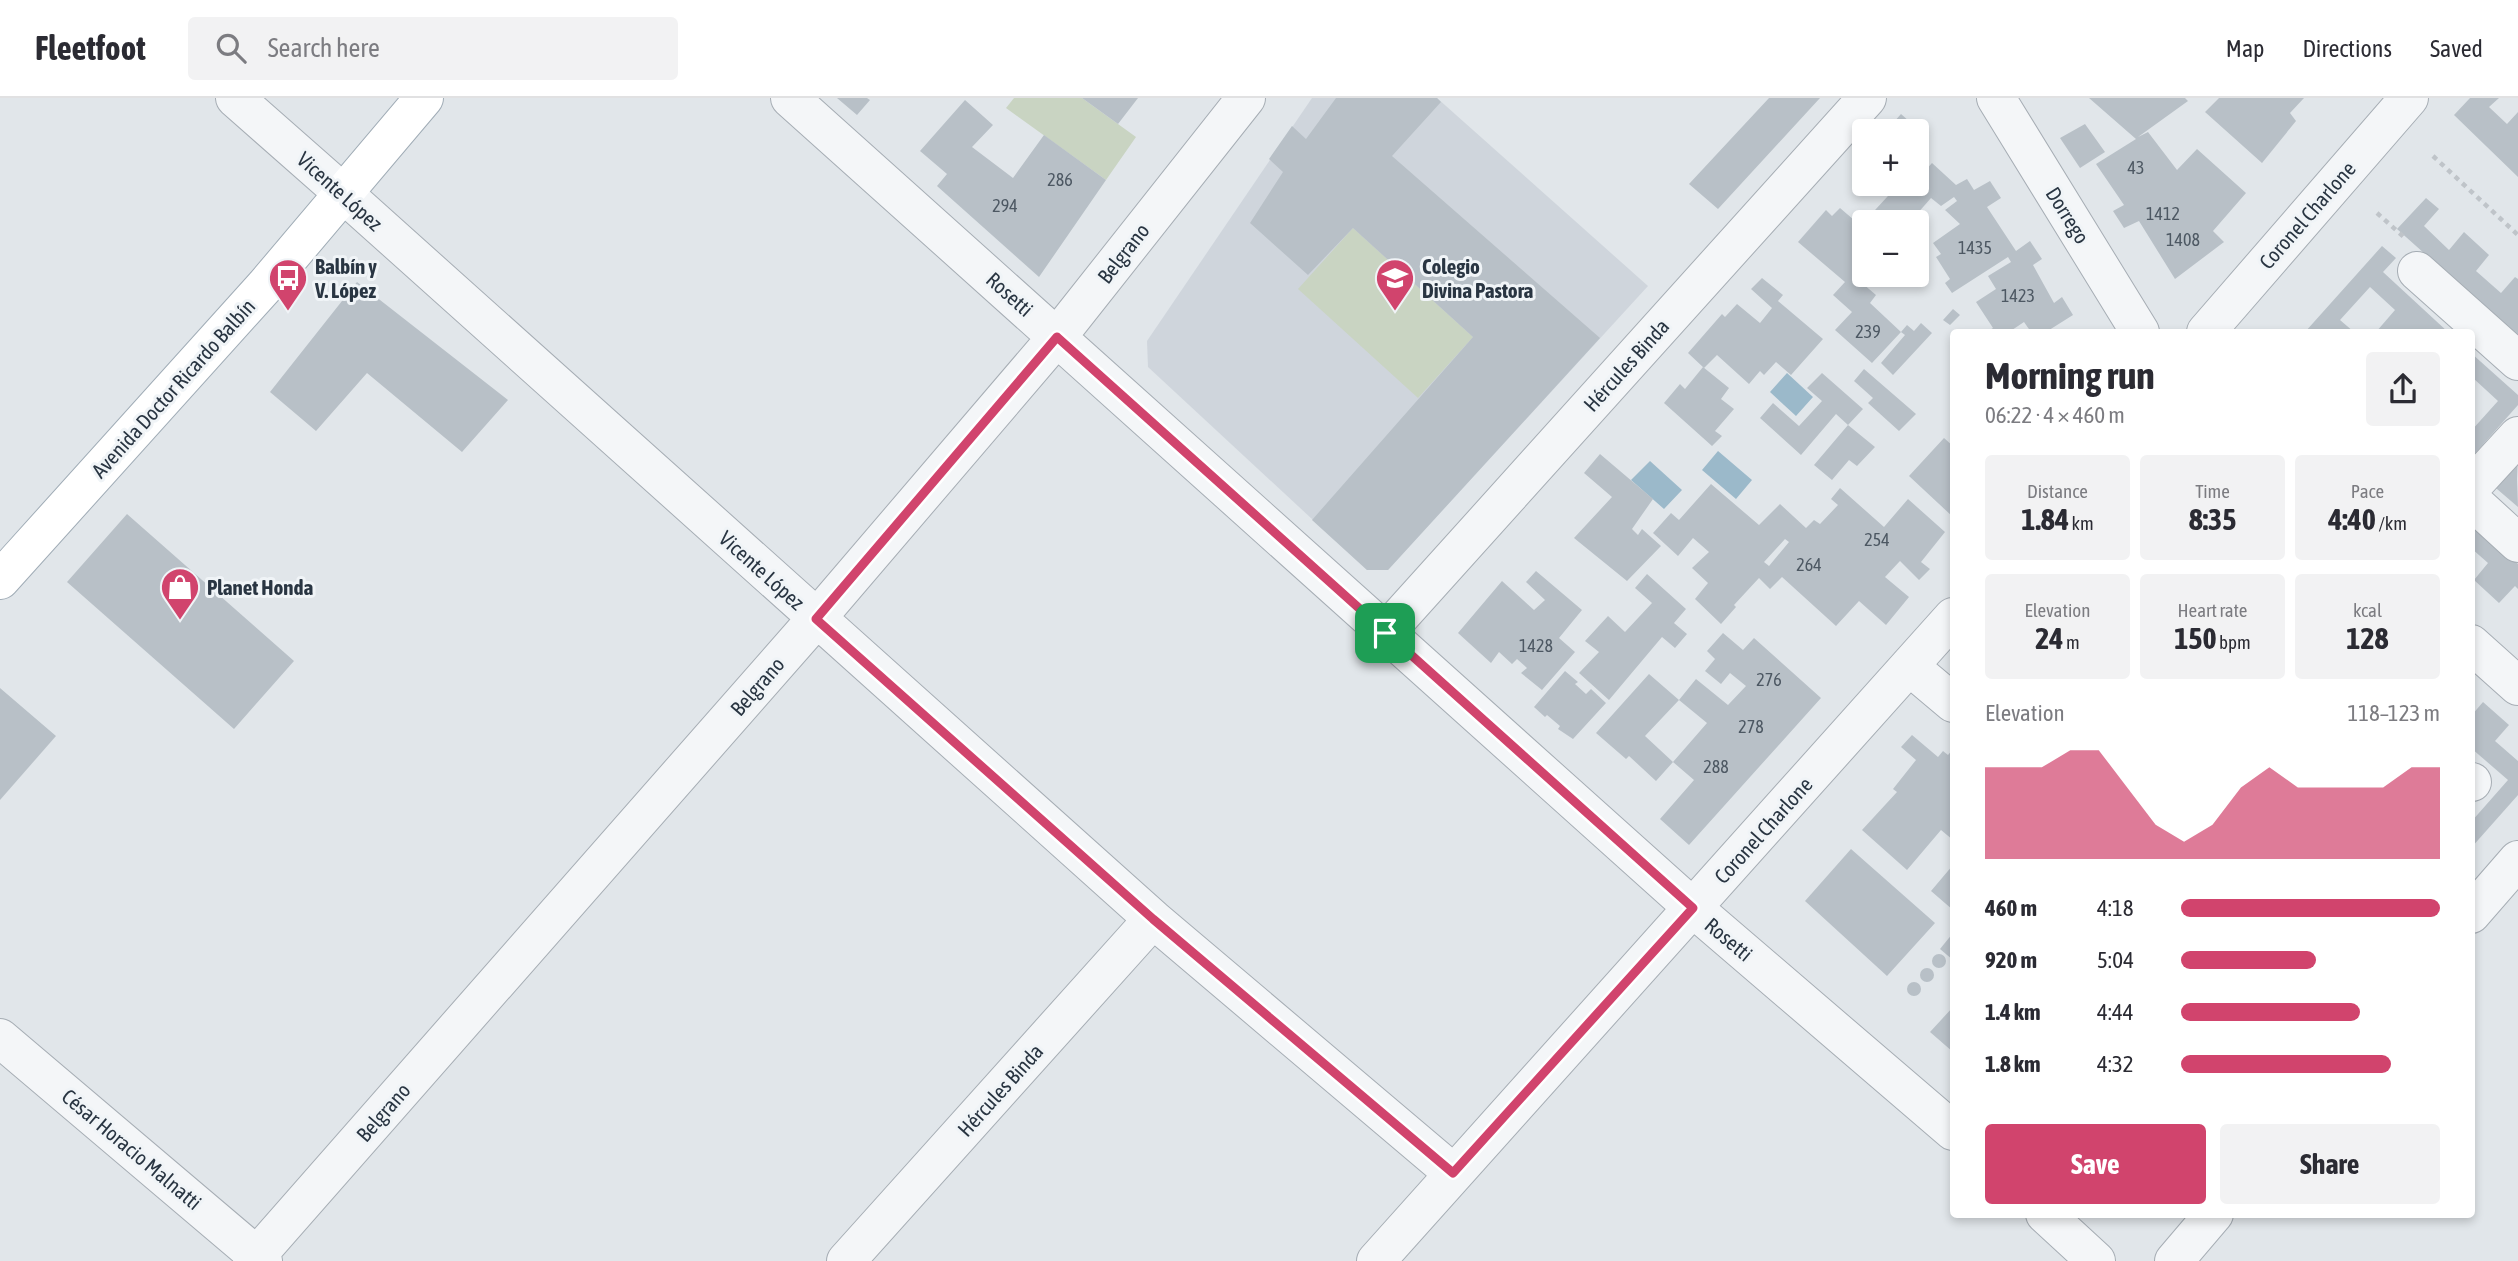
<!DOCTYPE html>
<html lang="en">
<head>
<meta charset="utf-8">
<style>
	body { margin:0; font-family:"Asap Condensed",sans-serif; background:#f2f2f3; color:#2b2b33; height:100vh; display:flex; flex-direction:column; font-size:26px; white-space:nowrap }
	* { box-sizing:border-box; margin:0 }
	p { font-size:23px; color:#7c7c81 }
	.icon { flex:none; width:38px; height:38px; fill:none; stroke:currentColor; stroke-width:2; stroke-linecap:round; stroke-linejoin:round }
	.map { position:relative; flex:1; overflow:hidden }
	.details { position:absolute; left:1950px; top:231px; width:525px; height:889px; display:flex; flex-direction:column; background:#fff; border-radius:7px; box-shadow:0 4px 10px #0003 }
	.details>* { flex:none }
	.buttons { position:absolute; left:1852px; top:21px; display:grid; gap:14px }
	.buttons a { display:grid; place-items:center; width:77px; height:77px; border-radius:7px; background:#fff; box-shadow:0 4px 10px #0003; font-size:35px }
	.pin { position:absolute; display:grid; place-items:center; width:60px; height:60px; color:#fff; margin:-30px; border-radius:14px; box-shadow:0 4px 10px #0006 }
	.round { display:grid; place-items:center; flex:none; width:74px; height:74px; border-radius:7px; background:#f2f2f3 }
	.overview { display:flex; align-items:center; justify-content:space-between; height:119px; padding:0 35px }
	h1 { font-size:38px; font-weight:700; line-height:52px }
	.stats { display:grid; grid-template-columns:repeat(3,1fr); gap:10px; height:119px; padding:7px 35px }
	.stats div { display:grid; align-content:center; border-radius:7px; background:#f2f2f3; text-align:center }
	.stats b { font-size:30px; font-weight:700 }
	.stats small { font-size:19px; font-weight:400 }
	.stats p { font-size:19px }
	.chart { height:196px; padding:14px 35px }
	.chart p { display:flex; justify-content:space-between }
	.chart svg { width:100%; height:126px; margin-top:7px; fill:#d1446d; opacity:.7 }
	.primary-button { display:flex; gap:14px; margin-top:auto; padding:14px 35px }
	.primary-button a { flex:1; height:80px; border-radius:7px; background:#d1446d; color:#fff; font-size:28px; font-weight:700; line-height:80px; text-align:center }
	.primary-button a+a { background:#f2f2f3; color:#2b2b33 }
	ul { padding:0 35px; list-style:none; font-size:23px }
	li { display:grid; grid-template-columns:112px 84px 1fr; align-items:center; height:52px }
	li i { height:18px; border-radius:9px; background:#d1446d }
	header { display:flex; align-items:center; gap:42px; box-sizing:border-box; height:98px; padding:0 35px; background:#fff; border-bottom:2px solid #e1e1e2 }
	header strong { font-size:33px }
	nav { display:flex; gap:38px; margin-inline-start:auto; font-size:24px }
	.search { width:490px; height:63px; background:#f2f2f3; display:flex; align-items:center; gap:18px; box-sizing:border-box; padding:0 24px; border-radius:7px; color:#7c7c81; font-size:26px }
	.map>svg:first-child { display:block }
	.built { fill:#cfd5dc }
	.green { fill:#c9d4c2 }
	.water { fill:#9bb9ca }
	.building { fill:#b8c0c7; fill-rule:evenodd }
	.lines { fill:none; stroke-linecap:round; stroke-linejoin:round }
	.minor-casing { stroke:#a6adb4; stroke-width:40 }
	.tertiary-casing { stroke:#a6adb4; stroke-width:40 }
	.primary-casing { stroke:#a0acb6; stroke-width:40 }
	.path { stroke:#bfc4c9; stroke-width:4.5; stroke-dasharray:5 5; stroke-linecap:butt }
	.minor { stroke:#f4f6f8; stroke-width:38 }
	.tertiary { stroke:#f4f6f8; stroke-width:38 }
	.primary { stroke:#fff; stroke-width:38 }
	.route-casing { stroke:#fff; stroke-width:14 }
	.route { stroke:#d1446d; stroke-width:9 }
	.labels { text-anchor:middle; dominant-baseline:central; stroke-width:6; stroke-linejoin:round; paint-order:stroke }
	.number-label { font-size:18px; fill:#4d5863 }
	.street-label { font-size:21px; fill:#293542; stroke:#f0f4f7 }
	.poi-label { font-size:21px; font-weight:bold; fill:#293542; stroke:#f0f4f7; text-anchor:start }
</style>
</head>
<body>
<header>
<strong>Fleetfoot</strong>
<div class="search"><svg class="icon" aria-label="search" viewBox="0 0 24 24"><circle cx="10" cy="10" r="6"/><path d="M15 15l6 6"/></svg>Search here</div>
<nav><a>Map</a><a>Directions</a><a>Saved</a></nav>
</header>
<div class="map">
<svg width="2518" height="1163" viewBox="0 0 2518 1163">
	<rect width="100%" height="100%" fill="#e1e6ea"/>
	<path class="built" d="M 1312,0 L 1437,0 L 1648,188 L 1388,472 L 1367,472 L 1148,269 L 1147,243 Z"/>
	<path class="green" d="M 1014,0 L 1082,0 L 1136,39 L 1106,82 L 1006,10 Z
		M 1353,130 L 1473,239 L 1418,300 L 1298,191 Z"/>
	<path class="water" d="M 1787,275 L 1813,299 L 1796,318 L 1770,294 Z
		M 1718,353 L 1752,382 L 1736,401 L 1702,372 Z
		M 1650,363 L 1682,392 L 1664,411 L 1631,382 Z"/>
	<path class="building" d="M 837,0 L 867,0 L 870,2 L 857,17 Z
		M 1082,0 L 1138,0 L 1118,26 Z
		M 1336,0 L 1437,0 L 1441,4 L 1392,58 L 1600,240 L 1388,472 L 1367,472 L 1312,422 L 1473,239 L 1353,130 L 1308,177 L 1250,125 L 1283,74 L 1269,61 L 1292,28 L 1306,41 Z
		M 1769,0 L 1820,0 L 1718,111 L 1689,86 Z
		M 2089,0 L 2185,0 L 2188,3 L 2138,39 L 2148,34 L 2177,72 L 2197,51 L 2246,95 L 2213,133 L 2224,144 L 2175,181 L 2139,123 L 2124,130 L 2113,113 L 2124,107 L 2096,66 L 2136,41 Z
		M 2219,0 L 2304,0 L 2290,15 L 2296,23 L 2262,65 L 2205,14 Z
		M 2470,0 L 2499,0 L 2489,9 L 2507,26 L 2518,14 L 2518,79 L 2454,17 Z
		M 965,2 L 993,27 L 972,49 L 1013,80 L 1044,37 L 1106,82 L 1039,179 L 937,88 L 947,76 L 920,53 Z
		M 1901,16 L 1910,24 L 1906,30 L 1910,33 L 1886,33 Z
		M 2085,26 L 2105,54 L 2080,70 L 2060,40 Z
		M 1932,65 L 1956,87 L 1967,81 L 1974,92 L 1990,83 L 2001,100 L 1987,109 L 2016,153 L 2030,143 L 2042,161 L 2033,167 L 2054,205 L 2062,199 L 2073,217 L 2046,234 L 2031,234 L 2024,224 L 2009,234 L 1987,234 L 1993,230 L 1976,204 L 1996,191 L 1988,178 L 2011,164 L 2008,159 L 1952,195 L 1945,185 L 1950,181 L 1936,159 L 1941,156 L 1933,145 L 1960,126 L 1945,112 L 1957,103 L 1954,99 L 1941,108 L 1931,100 L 1910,124 L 1864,124 L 1899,86 L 1916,86 L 1916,83 Z
		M 2426,100 L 2439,111 L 2424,128 L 2449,152 L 2464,134 L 2489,157 L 2476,173 L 2501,195 L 2515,179 L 2518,181 L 2518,239 L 2397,131 Z
		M 1840,110 L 1861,128 L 1864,125 L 1864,177 L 1870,177 L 1862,185 L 1876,197 L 1870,205 L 1901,234 L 1907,227 L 1914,233 L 1921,225 L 1932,235 L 1893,277 L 1881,265 L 1905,237 L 1901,234 L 1872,265 L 1835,232 L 1852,214 L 1833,197 L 1845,184 L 1798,144 L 1826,112 L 1832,118 Z
		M 2382,148 L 2396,160 L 2383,174 L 2448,234 L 2376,234 L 2395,212 L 2370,189 L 2340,222 L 2354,234 L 2305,234 Z
		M 1762,180 L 1783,197 L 1778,203 L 1823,241 L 1791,277 L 1776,264 L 1764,277 L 1760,273 L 1749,286 L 1717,257 L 1704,270 L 1688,255 L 1722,216 L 1725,219 L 1737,206 L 1760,225 L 1772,210 L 1751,191 Z
		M 357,184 L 508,302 L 462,354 L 367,275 L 316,333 L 270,294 Z
		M 1953,211 L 1960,217 L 1950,227 L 1943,222 Z
		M 2471,255 L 2518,297 L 2518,307 L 2471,360 L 2471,333 L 2498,303 L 2473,280 L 2471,282 Z
		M 1703,269 L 1729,290 L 1721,301 L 1734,311 L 1715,333 L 1722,338 L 1712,348 L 1664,305 L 1680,286 L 1685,291 Z
		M 1864,271 L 1916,316 L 1899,333 L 1868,305 L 1873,300 L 1854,283 Z
		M 1822,275 L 1863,311 L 1848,327 L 1836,316 L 1801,357 L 1760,320 L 1773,305 L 1799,328 L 1822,303 L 1807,290 Z
		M 1848,327 L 1875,349 L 1857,368 L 1849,362 L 1832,382 L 1814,367 Z
		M 1944,340 L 1953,348 L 1953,419 L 1909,378 Z
		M 2518,355 L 2517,381 L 2518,409 L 2490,385 Z
		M 1600,356 L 1653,401 L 1632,431 L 1638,437 L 1642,431 L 1661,448 L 1627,483 L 1574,440 L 1612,399 L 1584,375 Z
		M 1711,386 L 1759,427 L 1780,406 L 1806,430 L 1814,422 L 1820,426 L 1838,407 L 1831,401 L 1840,390 L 1884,429 L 1908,401 L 1945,434 L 1921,464 L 1930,471 L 1919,482 L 1900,463 L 1885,479 L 1909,499 L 1886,527 L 1859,503 L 1836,528 L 1782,479 L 1770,491 L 1759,480 L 1734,507 L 1736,509 L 1721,526 L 1695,501 L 1708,485 L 1692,470 L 1709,454 L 1693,440 L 1678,458 L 1653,435 L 1671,415 L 1679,422 ZM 1785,441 L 1789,444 L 1769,468 L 1764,464 Z
		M 127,416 L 294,563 L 234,631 L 67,484 Z
		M 2471,422 L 2518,466 L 2518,491 L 2515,488 L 2499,505 L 2474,482 L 2488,465 L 2471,450 Z
		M 1536,473 L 1582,512 L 1559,540 L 1575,554 L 1542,592 L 1521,575 L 1527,570 L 1517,561 L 1512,566 L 1499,554 L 1491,565 L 1458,535 L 1502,483 L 1534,512 L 1545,502 L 1526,484 Z
		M 1647,476 L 1686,511 L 1674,525 L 1687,536 L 1675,550 L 1662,539 L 1609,602 L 1579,575 L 1599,554 L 1585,543 L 1608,518 L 1625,534 L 1652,505 L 1635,490 Z
		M 1723,535 L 1743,552 L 1754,540 L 1821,600 L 1689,747 L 1660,721 L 1694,682 L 1673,664 L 1707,625 L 1679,602 L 1696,581 L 1728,607 L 1746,588 L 1730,575 L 1721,586 L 1705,573 L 1715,561 L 1707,553 Z
		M 1565,573 L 1578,584 L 1575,586 L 1586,596 L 1591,591 L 1606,605 L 1573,641 L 1558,631 L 1560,628 L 1547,617 L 1545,619 L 1534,609 Z
		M 1649,576 L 1679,602 L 1645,638 L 1673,664 L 1656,683 L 1629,658 L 1626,661 L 1596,635 Z
		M 0,590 L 56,638 L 0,702 Z
		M 2483,604 L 2509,627 L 2495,643 L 2518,663 L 2518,697 L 2471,750 L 2471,724 L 2508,682 L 2471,650 L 2471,618 Z
		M 1912,637 L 1938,659 L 1943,653 L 1948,657 L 1953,651 L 1953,742 L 1941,732 L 1907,772 L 1862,732 L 1897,694 L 1893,691 L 1916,662 L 1901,649 Z
		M 1851,751 L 1935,825 L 1887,878 L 1805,803 Z
		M 1953,767 L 1953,812 L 1931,793 Z
		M 1953,835 L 1953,862 L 1940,851 Z
		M1932 863a7 7 0 1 1 14 0a7 7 0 1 1-14 0Z
		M1920 877a7 7 0 1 1 14 0a7 7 0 1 1-14 0Z
		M1907 891a7 7 0 1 1 14 0a7 7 0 1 1-14 0Z
		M 1953,909 L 1953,954 L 1930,934 Z"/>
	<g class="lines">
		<g class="minor-casing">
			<path id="minor" d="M 790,0 L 1693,810 L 1953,1033
				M 1996,0 L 2140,234
				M 344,96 L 1153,821 L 1453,1075
				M 2417,173 L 2518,263
				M 2206,234 L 2409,0
				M 2471,389 L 2518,338
				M 2471,402 L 2518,445
				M 1385,535 L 1867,0
				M 2471,546 L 2518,588
				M 1909,568 L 1953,605
				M 2471,684 L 2472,684
				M 2471,816 L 2518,762
				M 0,940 L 263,1163
				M 2045,1116 L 2096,1163
				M 252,1163 L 816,521 L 1057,239 L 1246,0
				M 846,1163 L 1153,821
				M 1376,1163 L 1953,519
				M 2174,1163 L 2214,1116"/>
		</g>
		<g class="tertiary-casing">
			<path id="tertiary" d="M 235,0 L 344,96"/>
		</g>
		<g class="primary-casing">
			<path id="primary" d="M 0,482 L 265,188 L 424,0"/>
		</g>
		<path class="path" d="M 2433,58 L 2518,137
			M 2377,115 L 2405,140"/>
		<use href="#minor" class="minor"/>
		<use href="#tertiary" class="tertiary"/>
		<use href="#primary" class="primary"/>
	</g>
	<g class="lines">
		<g class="route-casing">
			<path id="route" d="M 1057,239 L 1693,810 L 1453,1075 L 1153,821 L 816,521 Z"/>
		</g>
		<use href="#route" class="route"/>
	</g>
	<defs>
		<g id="bus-pin" transform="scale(2.0125)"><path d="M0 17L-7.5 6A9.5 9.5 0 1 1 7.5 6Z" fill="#d1446d" stroke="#f0f4f7"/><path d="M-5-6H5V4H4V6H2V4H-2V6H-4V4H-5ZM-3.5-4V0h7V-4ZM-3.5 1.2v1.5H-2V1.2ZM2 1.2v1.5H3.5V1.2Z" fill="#fff"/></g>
		<g id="school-pin" transform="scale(2.0125)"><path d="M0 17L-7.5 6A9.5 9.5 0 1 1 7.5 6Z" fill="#d1446d" stroke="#f0f4f7"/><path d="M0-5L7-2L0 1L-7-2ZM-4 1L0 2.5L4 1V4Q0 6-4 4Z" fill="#fff"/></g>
		<g id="shop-pin" transform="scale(2.0125)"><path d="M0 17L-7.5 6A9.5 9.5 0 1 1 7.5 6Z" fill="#d1446d" stroke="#f0f4f7"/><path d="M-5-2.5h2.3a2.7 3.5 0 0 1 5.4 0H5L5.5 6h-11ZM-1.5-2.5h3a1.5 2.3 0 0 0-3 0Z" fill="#fff"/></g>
	</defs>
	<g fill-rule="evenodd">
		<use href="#bus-pin" x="288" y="180"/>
		<use href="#school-pin" x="1395" y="180"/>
		<use href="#shop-pin" x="180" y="489"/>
	</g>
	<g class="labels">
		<g class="number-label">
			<text x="2136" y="69">43</text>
			<text x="1060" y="81">286</text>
			<text x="1005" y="107">294</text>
			<text x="2163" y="115">1412</text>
			<text x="2183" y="141">1408</text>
			<text x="1975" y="149">1435</text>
			<text x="2018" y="197">1423</text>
			<text x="1868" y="233">239</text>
			<text x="1877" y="441">254</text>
			<text x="1809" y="466">264</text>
			<text x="1536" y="547">1428</text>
			<text x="1769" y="581">276</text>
			<text x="1751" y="628">278</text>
			<text x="1716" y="668">288</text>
		</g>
		<g class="street-label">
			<text transform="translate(340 93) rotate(42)">Vicente López</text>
			<text transform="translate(2068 117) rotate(58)">Dorrego</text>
			<text transform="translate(2307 117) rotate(-49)">Coronel Charlone</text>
			<text transform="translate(1123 155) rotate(-52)">Belgrano</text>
			<text transform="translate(1010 196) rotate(42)">Rosetti</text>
			<text transform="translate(1626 267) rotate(-48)">Hércules Binda</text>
			<text transform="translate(173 290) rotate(-48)">Avenida Doctor Ricardo Balbín</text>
			<text transform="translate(762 472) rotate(42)">Vicente López</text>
			<text transform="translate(757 588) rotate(-49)">Belgrano</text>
			<text transform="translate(1763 732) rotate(-48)">Coronel Charlone</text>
			<text transform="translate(1729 841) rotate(40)">Rosetti</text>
			<text transform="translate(1000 992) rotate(-48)">Hércules Binda</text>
			<text transform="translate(383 1014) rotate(-49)">Belgrano</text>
			<text transform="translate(132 1051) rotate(40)">César Horacio Malnatti</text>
		</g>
		<g class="poi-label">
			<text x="315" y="168">Balbín y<tspan x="315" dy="24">V. López</tspan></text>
			<text x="1422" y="168">Colegio<tspan x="1422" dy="24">Divina Pastora</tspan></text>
			<text x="207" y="489">Planet Honda</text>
		</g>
	</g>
</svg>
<div class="buttons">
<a>+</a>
<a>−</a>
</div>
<div class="pin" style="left:1385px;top:535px;background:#1e9e55"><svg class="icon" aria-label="arrive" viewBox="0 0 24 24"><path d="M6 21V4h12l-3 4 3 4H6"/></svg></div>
<section class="details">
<div class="overview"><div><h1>Morning run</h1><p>06:22 · 4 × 460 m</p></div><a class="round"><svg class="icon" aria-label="share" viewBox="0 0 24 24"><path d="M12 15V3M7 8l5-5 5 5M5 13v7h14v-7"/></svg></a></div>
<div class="stats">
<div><p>Distance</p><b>1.84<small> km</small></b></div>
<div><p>Time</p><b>8:35</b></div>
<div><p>Pace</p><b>4:40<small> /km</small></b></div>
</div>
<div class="stats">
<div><p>Elevation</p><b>24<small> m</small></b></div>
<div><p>Heart rate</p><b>150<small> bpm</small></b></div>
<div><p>kcal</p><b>128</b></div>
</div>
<div class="chart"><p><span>Elevation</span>118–123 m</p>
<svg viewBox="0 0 160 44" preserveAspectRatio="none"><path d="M0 44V12L10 12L20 12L30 6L40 6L50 19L60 32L70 38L80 32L90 19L100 12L110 19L120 19L130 19L140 19L150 12L160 12V44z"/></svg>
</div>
<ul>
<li><b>460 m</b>4:18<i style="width:100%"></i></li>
<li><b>920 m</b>5:04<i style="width:52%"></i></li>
<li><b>1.4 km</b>4:44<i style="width:69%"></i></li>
<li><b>1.8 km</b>4:32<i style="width:81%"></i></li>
</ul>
<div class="primary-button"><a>Save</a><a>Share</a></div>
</section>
</div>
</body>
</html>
